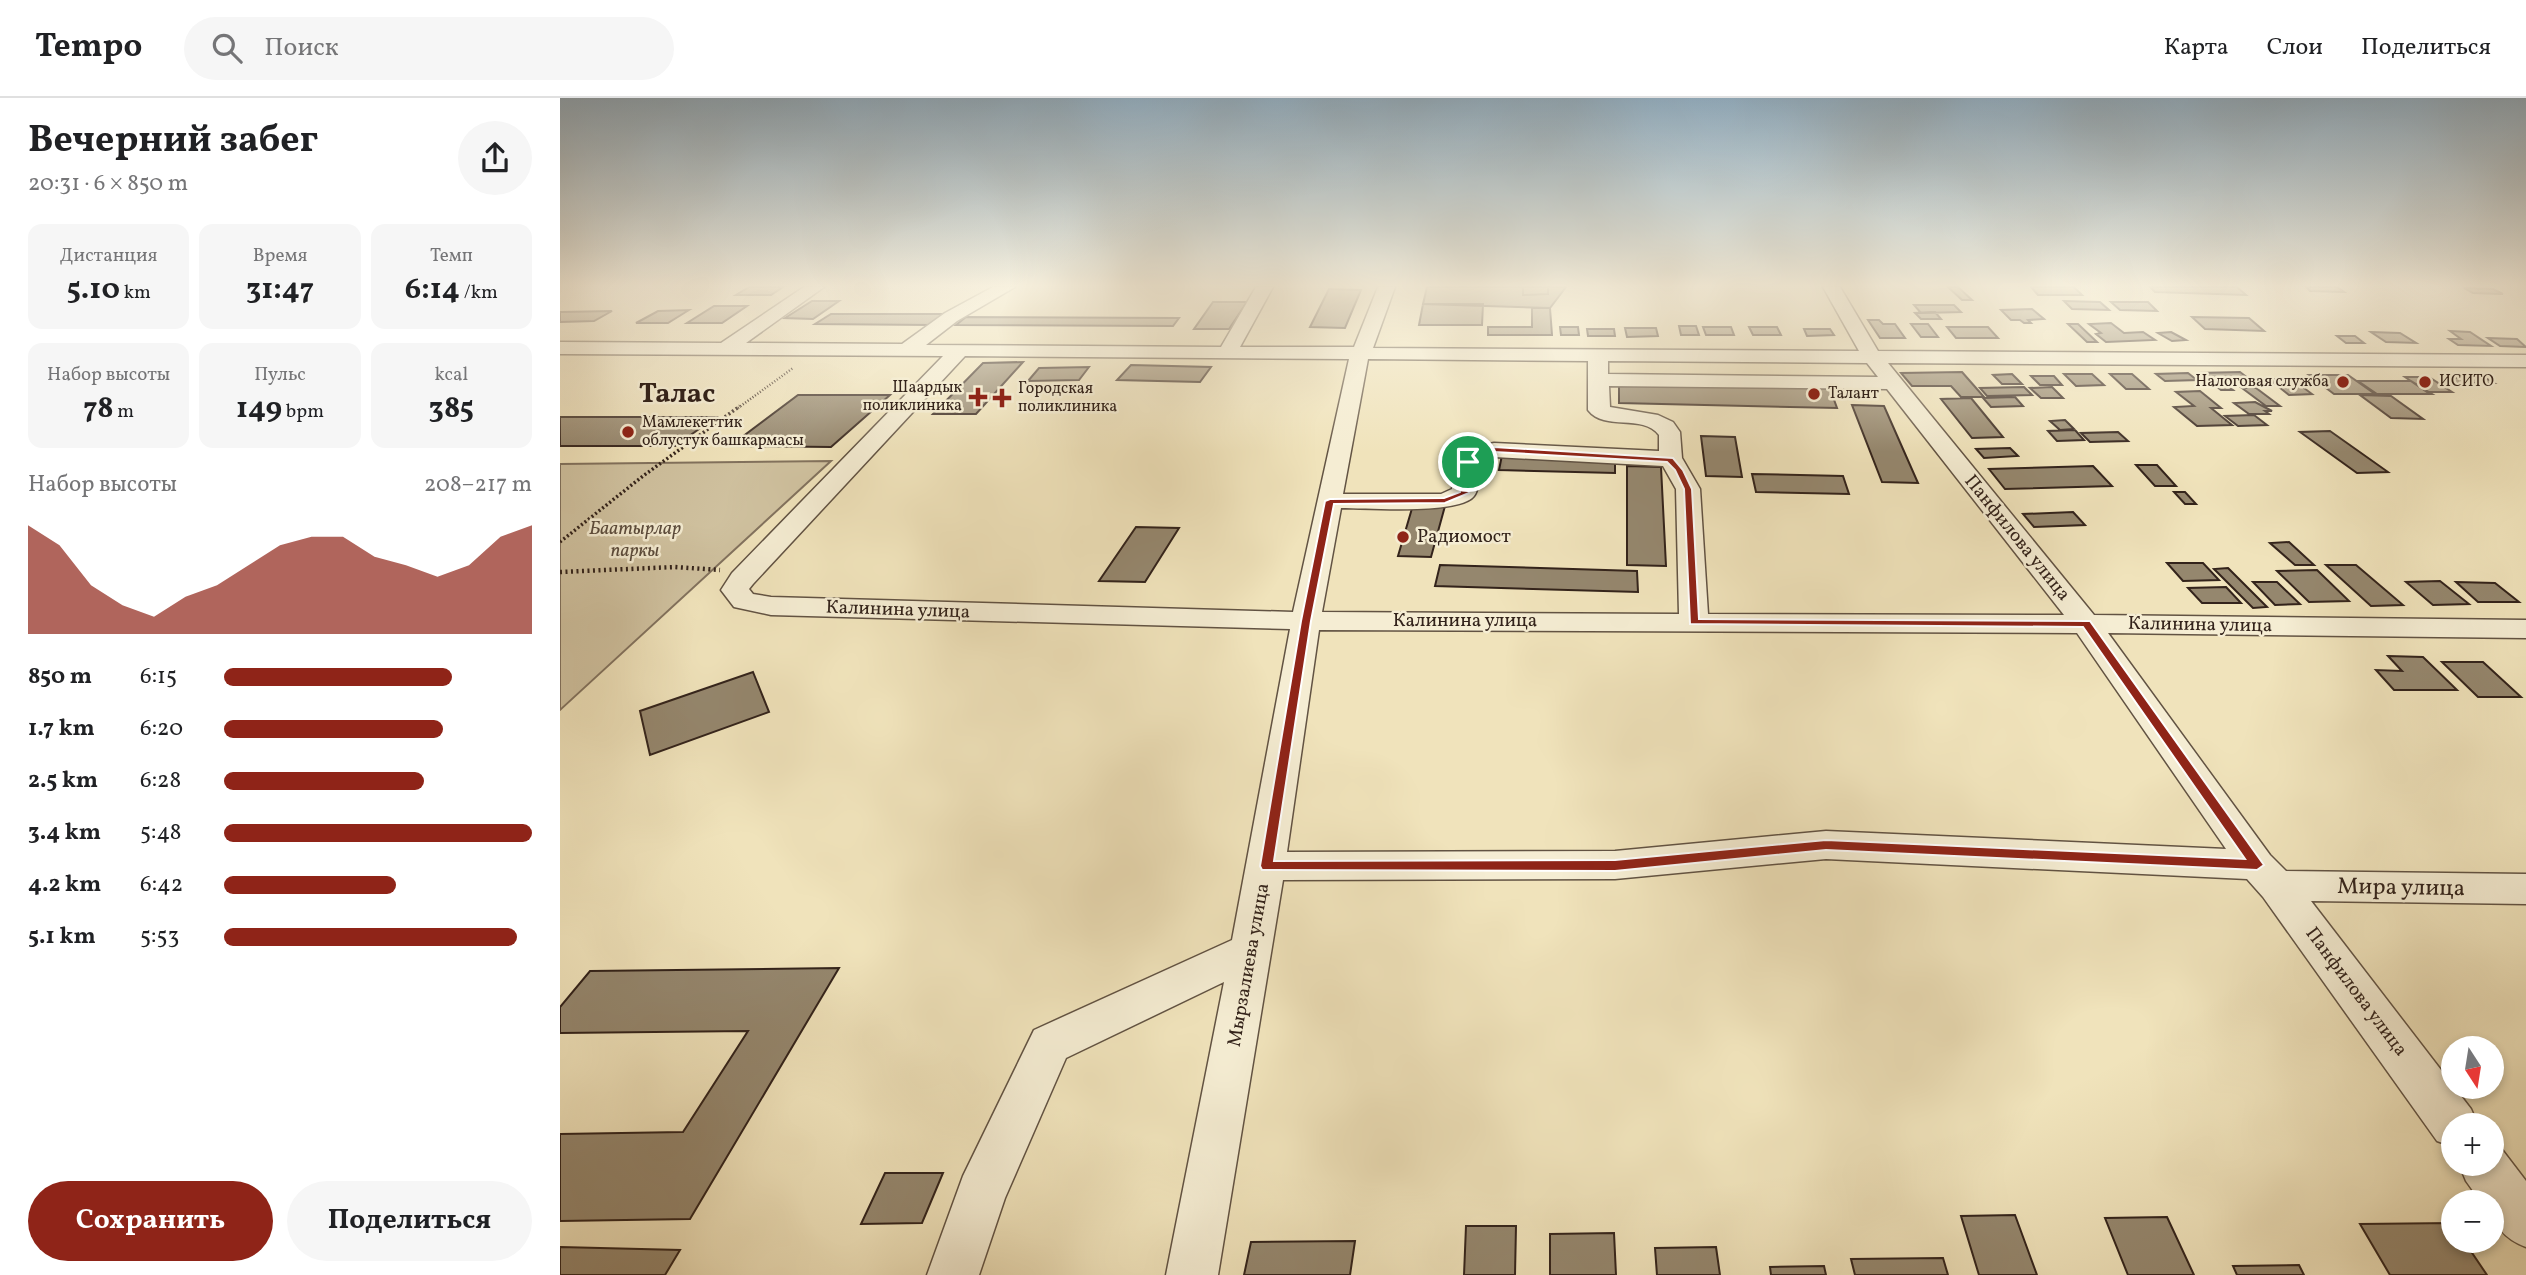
<!DOCTYPE html>
<html lang="ru">
<head>
<meta charset="utf-8">
<style>
	body { margin:0; font-family:Vollkorn,serif; background:#f6f6f6; color:#202124; height:100vh; display:flex; flex-direction:column; font-size:26px; white-space:nowrap }
	* { box-sizing:border-box; margin:0 }
	p { font-size:23px; color:#757577 }
	.icon { flex:none; width:38px; height:38px; fill:none; stroke:currentColor; stroke-width:2; stroke-linecap:round; stroke-linejoin:round }
	.map { position:relative; flex:1; overflow:hidden }
	.drawer { display:flex; flex-direction:column; background:#fff; width:560px }
	.drawer>* { flex:none }
	.needle { width:46px; rotate:168deg }
	.fabs { position:absolute; left:1881px; top:938px; display:grid; gap:14px }
	.fabs a { display:grid; place-items:center; width:63px; height:63px; border-radius:50%; background:#fff; box-shadow:0 4px 10px #0003; font-size:35px }
	.pin { position:absolute; display:grid; place-items:center; width:60px; height:60px; color:#fff; margin:-30px; border:4px solid #fff; border-radius:50%; box-shadow:0 2px 7px #0007 }
	.round { display:grid; place-items:center; flex:none; width:74px; height:74px; border-radius:37px; background:#f6f6f6 }
	.head { display:flex; align-items:center; justify-content:space-between; height:119px; padding:0 28px }
	h1 { font-size:38px; font-weight:700; line-height:52px }
	.figures { display:grid; grid-template-columns:repeat(3,1fr); gap:10px; height:119px; padding:7px 28px }
	.figures div { display:grid; align-content:center; border-radius:14px; background:#f6f6f6; text-align:center }
	.figures b { font-size:30px; font-weight:700 }
	.figures small { font-size:19px; font-weight:400 }
	.figures p { font-size:19px }
	.chart { height:196px; padding:14px 28px }
	.chart p { display:flex; justify-content:space-between }
	.chart svg { width:100%; height:126px; margin-top:7px; fill:#8f2418; opacity:.7 }
	.action { display:flex; gap:14px; margin-top:auto; padding:14px 28px }
	.action a { flex:1; height:80px; border-radius:42px; background:#8f2418; color:#fff; font-size:28px; font-weight:700; line-height:80px; text-align:center }
	.action a+a { background:#f6f6f6; color:#202124 }
	ul { padding:0 28px; list-style:none; font-size:23px }
	li { display:grid; grid-template-columns:112px 84px 1fr; align-items:center; height:52px }
	li i { height:18px; border-radius:9px; background:#8f2418 }
	header { display:flex; align-items:center; gap:42px; box-sizing:border-box; height:98px; padding:0 35px; background:#fff; border-bottom:2px solid #e0e0e0 }
	header strong { font-size:33px }
	nav { display:flex; gap:38px; margin-inline-start:auto; font-size:24px }
	.search { width:490px; height:63px; background:#f6f6f6; display:flex; align-items:center; gap:18px; box-sizing:border-box; padding:0 24px; border-radius:38px; color:#757577; font-size:26px }
	main { display:flex; flex:1; min-height:0 }
	.map>svg:first-child { display:block }
	.green { fill:#d0c2a0; stroke:#82725e; stroke-width:2 }
	.building { fill:#95876e; stroke:#33231b; stroke-width:2 }
	.lines { fill:none; stroke-linecap:round; stroke-linejoin:round }
	.minor-casing { stroke:#625343; stroke-width:3 }
	.path-far2 { stroke:#33231b; stroke-width:2.5; stroke-dasharray:1 2; stroke-linecap:butt }
	.path-far1 { stroke:#33231b; stroke-width:3.5; stroke-dasharray:2 2.5; stroke-linecap:butt }
	.path { stroke:#33231b; stroke-width:4.5; stroke-dasharray:2 3.5; stroke-linecap:butt }
	.minor { fill:#f5edd3; fill-rule:evenodd }
	.route { fill:#8f2418; stroke:#fff; stroke-width:2; fill-rule:evenodd }
	.poi-dot { fill:#8f2418; stroke:#f5edd3; stroke-width:2.5 }
	.labels { text-anchor:middle; dominant-baseline:central; stroke-width:5; stroke-linejoin:round; paint-order:stroke }
	.far-poi-label { font-size:16px; fill:#33231b; stroke:#f5edd3; text-anchor:start }
	.park-label { font-size:19px; font-style:italic; fill:#5a4b3c; stroke:#f5edd3 }
	.poi-label { font-size:19px; fill:#33231b; stroke:#f5edd3; text-anchor:start }
	.street-label { font-size:19px; fill:#33231b; stroke:#f5edd3 }
	.near-street-label { font-size:23px; fill:#33231b; stroke:#f5edd3 }
	.far-town-label { font-size:28px; font-weight:bold; fill:#33231b; stroke:#f5edd3 }
</style>
</head>
<body>
<header>
<strong>Tempo</strong>
<div class="search"><svg class="icon" aria-label="search" viewBox="0 0 24 24"><circle cx="10" cy="10" r="6"/><path d="M15 15l6 6"/></svg>Поиск</div>
<nav><a>Карта</a><a>Слои</a><a>Поделиться</a></nav>
</header>
<main>
<section class="drawer">
<div class="head"><div><h1>Вечерний забег</h1><p>20:31 · 6 × 850 m</p></div><a class="round"><svg class="icon" aria-label="share" viewBox="0 0 24 24"><path d="M12 15V3M7 8l5-5 5 5M5 13v7h14v-7"/></svg></a></div>
<div class="figures">
<div><p>Дистанция</p><b>5.10<small> km</small></b></div>
<div><p>Время</p><b>31:47</b></div>
<div><p>Темп</p><b>6:14<small> /km</small></b></div>
</div>
<div class="figures">
<div><p>Набор высоты</p><b>78<small> m</small></b></div>
<div><p>Пульс</p><b>149<small> bpm</small></b></div>
<div><p>kcal</p><b>385</b></div>
</div>
<div class="chart"><p><span>Набор высоты</span>208–217 m</p>
<svg viewBox="0 0 160 44" preserveAspectRatio="none"><path d="M0 44V6L10 13L20 27L30 34L40 38L50 31L60 27L70 20L80 13L90 10L100 10L110 17L120 20L130 24L140 20L150 10L160 6V44z"/></svg>
</div>
<ul>
<li><b>850 m</b>6:15<i style="width:74%"></i></li>
<li><b>1.7 km</b>6:20<i style="width:71%"></i></li>
<li><b>2.5 km</b>6:28<i style="width:65%"></i></li>
<li><b>3.4 km</b>5:48<i style="width:100%"></i></li>
<li><b>4.2 km</b>6:42<i style="width:56%"></i></li>
<li><b>5.1 km</b>5:53<i style="width:95%"></i></li>
</ul>
<div class="action"><a>Сохранить</a><a>Поделиться</a></div>
</section>
<div class="map">
<svg width="1966" height="1177" viewBox="0 0 1966 1177">
	<rect width="100%" height="100%" fill="#f0e3bb"/>
	<filter id="stains"><feTurbulence type="fractalNoise" baseFrequency=".00286" numOctaves="4"/><feColorMatrix values="0 0 0 0 .2 0 0 0 0 .09 0 0 0 0 .02 0 0 0 .5 -.17"/></filter>
	<radialGradient id="worn" r=".72"><stop offset=".6" stop-color="#630" stop-opacity="0"/><stop offset="1" stop-color="#630" stop-opacity=".3"/></radialGradient>
	<path class="green" d="M 271,363 L 0,612 L 0,366 Z"/>
	<path class="building" d="M 189,189 L 223,189 L 211,197 L 176,197 Z
		M 867,189 L 1006,189 L 990,210 L 863,206 Z
		M 963,189 L 988,189 L 988,196 L 963,197 Z
		M 1388,189 L 1398,189 L 1412,202 L 1402,202 Z
		M 1471,189 L 1514,189 L 1522,197 L 1478,197 Z
		M 1590,189 L 1677,189 L 1686,197 L 1595,194 Z
		M 1746,189 L 1777,189 L 1784,194 L 1750,193 Z
		M 1904,190 L 1933,191 L 1943,196 L 1913,195 Z
		M 769,191 L 801,192 L 785,230 L 750,229 Z
		M 252,203 L 279,203 L 253,221 L 225,220 Z
		M 1504,203 L 1540,204 L 1549,212 L 1512,211 Z
		M 653,204 L 687,204 L 669,231 L 634,231 Z
		M 1551,204 L 1588,204 L 1597,213 L 1560,212 Z
		M 863,206 L 923,206 L 922,227 L 859,227 Z
		M 1354,207 L 1394,207 L 1401,214 L 1361,215 Z
		M 154,208 L 187,208 L 162,225 L 127,225 Z
		M 972,210 L 990,210 L 992,237 L 928,237 L 928,229 L 972,229 Z
		M 1472,211 L 1484,221 L 1468,222 L 1471,225 L 1464,225 L 1460,222 L 1451,222 L 1441,212 Z
		M 129,212 L 108,225 L 76,225 L 98,213 Z
		M 52,213 L 34,223 L 0,224 L 0,214 Z
		M 1375,214 L 1381,221 L 1361,221 L 1355,215 Z
		M 271,216 L 385,216 L 372,227 L 255,226 Z
		M 406,219 L 619,220 L 613,228 L 396,227 Z
		M 1632,219 L 1689,220 L 1704,233 L 1645,231 Z
		M 1308,222 L 1319,222 L 1323,226 L 1335,226 L 1345,240 L 1320,240 Z
		M 1551,225 L 1564,235 L 1583,234 L 1595,242 L 1546,244 L 1536,236 L 1541,235 L 1529,226 Z
		M 1351,226 L 1368,226 L 1378,239 L 1361,239 Z
		M 1508,226 L 1518,226 L 1537,244 L 1527,244 Z
		M 1119,228 L 1136,228 L 1139,237 L 1121,237 Z
		M 1000,229 L 1018,229 L 1019,237 L 1001,237 Z
		M 1143,229 L 1171,229 L 1174,237 L 1146,237 Z
		M 1189,229 L 1217,229 L 1221,237 L 1193,237 Z
		M 1387,229 L 1428,229 L 1438,240 L 1396,240 Z
		M 1065,230 L 1096,230 L 1098,238 L 1067,239 Z
		M 1027,231 L 1054,231 L 1055,238 L 1028,238 Z
		M 1244,231 L 1270,231 L 1274,237 L 1247,238 Z
		M 1890,233 L 1910,234 L 1931,248 L 1898,247 L 1889,241 L 1901,241 Z
		M 1611,234 L 1626,242 L 1612,243 L 1598,235 Z
		M 1811,234 L 1840,235 L 1856,245 L 1826,244 Z
		M 1777,238 L 1795,238 L 1804,245 L 1786,245 Z
		M 1928,240 L 1957,241 L 1966,249 L 1940,248 Z
		M 463,264 L 416,316 L 373,316 L 423,265 Z
		M 571,267 L 651,269 L 640,284 L 557,282 Z
		M 529,269 L 519,282 L 468,283 L 479,270 Z
		M 1402,274 L 1424,299 L 1401,299 L 1391,288 L 1352,288 L 1341,275 Z
		M 1680,274 L 1697,287 L 1667,287 L 1673,292 L 1661,292 L 1639,275 Z
		M 1628,275 L 1637,282 L 1605,283 L 1596,276 Z
		M 1452,276 L 1462,286 L 1442,286 L 1433,277 Z
		M 1504,276 L 1532,276 L 1544,287 L 1516,288 Z
		M 1550,276 L 1572,276 L 1589,291 L 1566,291 Z
		M 1749,277 L 1788,277 L 1815,296 L 1774,296 Z
		M 1471,278 L 1494,278 L 1502,287 L 1480,287 Z
		M 1845,279 L 1869,279 L 1892,294 L 1867,294 Z
		M 1924,279 L 1934,285 L 1896,285 L 1887,280 Z
		M 1709,281 L 1732,281 L 1752,296 L 1729,297 Z
		M 1059,283 L 1269,288 L 1277,310 L 1059,305 Z
		M 1798,283 L 1851,283 L 1872,296 L 1817,296 Z
		M 1464,289 L 1472,297 L 1427,298 L 1420,290 Z
		M 1492,289 L 1503,300 L 1481,300 L 1470,290 Z
		M 1682,290 L 1696,290 L 1720,308 L 1706,308 Z
		M 1640,293 L 1661,310 L 1651,310 L 1672,327 L 1637,328 L 1614,309 L 1634,308 L 1616,294 Z
		M 238,297 L 330,297 L 271,349 L 170,348 Z
		M 1800,297 L 1831,298 L 1863,321 L 1831,320 Z
		M 1455,299 L 1463,308 L 1431,309 L 1423,300 Z
		M 1411,300 L 1443,339 L 1412,340 L 1381,301 Z
		M 1695,304 L 1712,313 L 1705,313 L 1709,316 L 1689,316 L 1674,305 Z
		M 1292,307 L 1324,308 L 1358,385 L 1322,384 Z
		M 1694,317 L 1707,327 L 1678,328 L 1665,318 Z
		M 0,319 L 156,319 L 115,348 L 0,348 Z
		M 1505,322 L 1514,331 L 1500,332 L 1490,323 Z
		M 1515,332 L 1524,342 L 1497,343 L 1488,333 Z
		M 1770,333 L 1828,374 L 1797,375 L 1740,334 Z
		M 1558,334 L 1568,343 L 1530,344 L 1521,335 Z
		M 1141,338 L 1175,339 L 1182,379 L 1146,378 Z
		M 1450,350 L 1458,358 L 1424,360 L 1416,351 Z
		M 942,357 L 1055,360 L 1055,375 L 939,372 Z
		M 1576,367 L 1597,367 L 1616,388 L 1595,388 Z
		M 1067,368 L 1101,369 L 1106,468 L 1067,467 Z
		M 1533,368 L 1552,388 L 1445,391 L 1429,371 Z
		M 1192,376 L 1283,378 L 1289,396 L 1196,394 Z
		M 1614,394 L 1625,394 L 1636,406 L 1625,406 Z
		M 853,407 L 885,408 L 871,459 L 838,458 Z
		M 1513,414 L 1525,427 L 1474,429 L 1463,416 Z
		M 576,429 L 619,430 L 585,484 L 539,483 Z
		M 1729,444 L 1754,467 L 1735,467 L 1710,445 Z
		M 1607,465 L 1643,465 L 1659,482 L 1623,483 Z
		M 880,467 L 1077,473 L 1078,494 L 875,488 Z
		M 1766,467 L 1796,467 L 1843,507 L 1811,508 Z
		M 1668,470 L 1707,509 L 1693,510 L 1654,471 Z
		M 1757,472 L 1789,503 L 1749,504 L 1717,473 Z
		M 1880,483 L 1909,506 L 1873,507 L 1846,484 Z
		M 1693,484 L 1717,484 L 1740,506 L 1715,507 Z
		M 1896,484 L 1935,485 L 1959,504 L 1918,504 Z
		M 1666,489 L 1681,505 L 1642,505 L 1628,490 Z
		M 1828,558 L 1863,559 L 1897,592 L 1834,592 L 1816,572 L 1842,573 Z
		M 1882,564 L 1923,564 L 1961,599 L 1918,599 Z
		M 193,574 L 209,614 L 90,657 L 80,613 Z
		M 279,870 L 130,1121 L 0,1123 L 0,1036 L 123,1034 L 188,933 L 0,935 L 0,909 L 30,873 Z
		M 325,1075 L 383,1075 L 362,1125 L 301,1126 Z
		M 1455,1117 L 1477,1177 L 1419,1177 L 1401,1118 Z
		M 1607,1119 L 1634,1177 L 1568,1177 L 1545,1120 Z
		M 1893,1125 L 1894,1143 L 1904,1143 L 1927,1177 L 1830,1177 L 1800,1126 Z
		M 906,1128 L 956,1128 L 955,1177 L 904,1177 Z
		M 1054,1135 L 1056,1177 L 990,1177 L 990,1136 Z
		M 795,1143 L 790,1177 L 684,1177 L 691,1144 Z
		M 0,1149 L 120,1152 L 105,1177 L 0,1177 Z
		M 1156,1149 L 1160,1177 L 1097,1177 L 1095,1150 Z
		M 1383,1160 L 1388,1177 L 1295,1177 L 1291,1161 Z
		M 1739,1167 L 1744,1177 L 1677,1177 L 1673,1168 Z
		M 1264,1168 L 1266,1177 L 1211,1177 L 1210,1169 Z"/>
	<g class="lines">
		<g class="minor-casing">
			<path id="minor" d="M 244,189 L 264,189 L 186,245 L 342,246 L 385,215 L 433,189 L 455,189 L 397,223 L 366,247 L 661,249 L 696,189 L 713,189 L 680,249 L 794,249 L 818,189 L 835,189 L 813,250 L 1299,253 L 1263,189 L 1280,189 L 1318,253 L 1966,257 L 1966,269 L 1328,265 L 1534,517 L 1966,522 L 1966,540 L 1548,535 L 1710,757 L 1726,773 L 1966,776 L 1966,806 L 1751,803 L 1911,1011 L 1918,1027 L 1894,1027 L 1894,1049 L 1877,1043 L 1703,799 L 1687,781 L 1266,761 L 1055,781 L 723,782 L 658,1177 L 606,1177 L 664,884 L 506,960 L 445,1100 L 419,1177 L 367,1177 L 403,1078 L 474,932 L 672,842 L 730,531 L 211,517 L 174,509 L 161,492 L 172,475 L 383,258 L 0,256 L 0,244 L 161,245 ZM 405,258 L 789,261 L 733,514 L 211,499 L 193,496 L 189,491 L 193,486 ZM 808,261 L 1028,263 L 1028,312 C 1045,334 1082,315 1099,337 L 1099,353 L 934,345 C 900,351 897,358 892,391 L 881,396 L 783,396 ZM 1048,263 L 1307,265 L 1318,279 L 1048,276 ZM 1049,288 L 1327,291 L 1504,517 L 1148,516 L 1140,391 L 1122,360 L 1120,334 L 1113,324 L 1098,317 L 1050,309 ZM 934,359 L 1103,368 L 1116,391 L 1119,516 L 762,514 L 781,410 C 807,410 899,417 914,398 C 920,391 918,375 919,366 L 925,360 ZM 759,532 L 1517,535 L 1666,751 L 1266,733 L 1055,753 L 727,754 Z
				M 1932,1046 L 1940,1049 L 1966,1083 L 1966,1149 C 1945,1141 1932,1128 1932,1104 L 1921,1104 L 1906,1083 L 1899,1066 L 1932,1066 Z"/>
		</g>
		<path class="path-far2" d="M 178,310 L 233,270"/>
		<path class="path-far1" d="M 0,444 L 83,378 L 180,308"/>
		<path class="path" d="M 0,474 L 115,469 L 160,472"/>
		<use href="#minor" class="minor"/>
	</g>
	<linearGradient id="sky" x2="0" y2="1"><stop stop-color="#91adc0"/><stop offset="0.53" stop-color="#f8f2e0"/><stop offset="1" stop-color="#f8f2e0" stop-opacity="0"/></linearGradient>
	<rect width="1966" height="354" fill="url(#sky)"/>
	<path class="route" d="M 934,349 L 1113,360 L 1123,372 L 1132,391 L 1139,521 L 1530,523 L 1704,767 L 1697,772 L 1266,752 L 1055,773 L 702,772 L 700,768 L 741,523 L 765,403 L 770,401 L 884,400 L 900,394 L 905,362 L 915,353 ZM 934,354 L 1107,364 L 1115,372 L 1124,391 L 1130,526 L 1523,529 L 1685,761 L 1266,742 L 1055,762 L 714,763 L 751,523 L 774,406 L 885,405 L 909,395 L 912,365 L 921,357 Z"/>
	<g class="poi-dot">
		<circle cx="1783" cy="284" r="7"/>
		<circle cx="1865" cy="284" r="7"/>
		<circle cx="1254" cy="296" r="7"/>
		<path d="M414.5 288.5h7v7h7v7h-7v7h-7v-7h-7v-7h7z"/>
		<path d="M438.5 289.5h7v7h7v7h-7v7h-7v-7h-7v-7h7z"/>
		<circle cx="68" cy="334" r="7"/>
		<circle cx="843" cy="439" r="7"/>
	</g>
	<g class="labels">
		<g class="far-poi-label">
			<text x="1769" y="284" text-anchor="end">Налоговая служба</text>
			<text x="1879" y="284">ИСИТО</text>
			<text x="402" y="290" text-anchor="end">Шаардык<tspan x="402" dy="18">поликлиника</tspan></text>
			<text x="458" y="291">Городская<tspan x="458" dy="18">поликлиника</tspan></text>
			<text x="1268" y="296">Талант</text>
			<text x="82" y="325">Мамлекеттик<tspan x="82" dy="18">облустук башкармасы</tspan></text>
		</g>
		<g class="park-label">
			<text x="75" y="431">Баатырлар<tspan x="75" dy="22">паркы</tspan></text>
		</g>
		<g class="poi-label">
			<text x="857" y="439">Радиомост</text>
		</g>
		<g class="street-label">
			<text transform="translate(1457 440) rotate(51)">Панфилова улица</text>
			<text transform="translate(338 512) rotate(2)">Калинина улица</text>
			<text x="905" y="523">Калинина улица</text>
			<text transform="translate(1640 527) rotate(1)">Калинина улица</text>
			<text transform="translate(689 867) rotate(-80)">Мырзалиева улица</text>
			<text transform="translate(1796 894) rotate(53)">Панфилова улица</text>
		</g>
		<g class="near-street-label">
			<text transform="translate(1841 790) rotate(1)">Мира улица</text>
		</g>
		<g class="far-town-label">
			<text x="117" y="296">Талас</text>
		</g>
	</g>
	<rect width="100%" height="100%" filter="url(#stains)"/>
	<rect width="100%" height="100%" fill="url(#worn)"/>
</svg>
<div class="fabs">
<a><svg class="needle" viewBox="-14 -14 28 28"><path d="M0-13l5 13h-10z" fill="#e53935"/><path d="M0 13l5-13h-10z" fill="#757577"/></svg></a>
<a>+</a>
<a>−</a>
</div>
<div class="pin" style="left:908px;top:364px;background:#1e9e55"><svg class="icon" aria-label="arrive" viewBox="0 0 24 24"><path d="M6 21V4h12l-3 4 3 4H6"/></svg></div>
</div>
</main>
</body>
</html>
